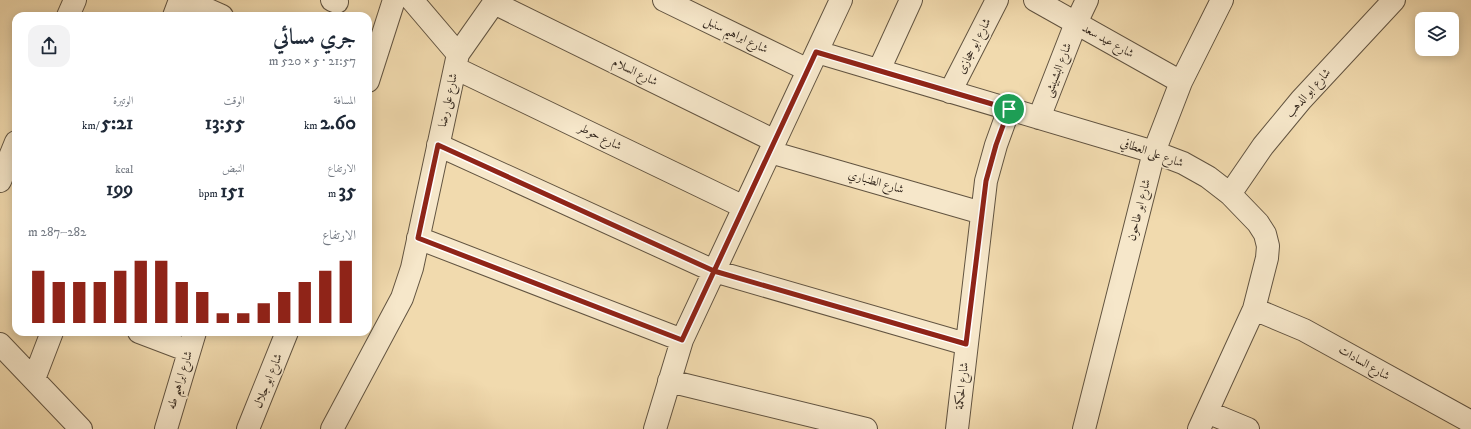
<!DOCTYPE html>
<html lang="ar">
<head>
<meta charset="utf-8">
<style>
	body { margin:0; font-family:"IM FELL DW Pica",Amiri,serif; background:#f2f2f3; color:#1f2937; direction:rtl; height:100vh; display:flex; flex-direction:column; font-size:15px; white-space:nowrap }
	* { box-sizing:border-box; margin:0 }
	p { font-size:13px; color:#747a83 }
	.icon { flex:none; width:22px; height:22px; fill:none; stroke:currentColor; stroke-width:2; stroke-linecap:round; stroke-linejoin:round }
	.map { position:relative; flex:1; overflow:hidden; direction:ltr }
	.details { position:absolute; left:12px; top:12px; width:360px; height:324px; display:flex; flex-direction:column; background:#fff; border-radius:12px; box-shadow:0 2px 10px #0003; direction:rtl }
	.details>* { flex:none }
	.fabs { position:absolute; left:1415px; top:12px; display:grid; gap:8px }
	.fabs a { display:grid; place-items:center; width:44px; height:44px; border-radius:8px; background:#fff; box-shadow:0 2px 10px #0003; font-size:20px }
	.pin { position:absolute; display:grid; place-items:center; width:34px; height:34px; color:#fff; margin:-17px; border:2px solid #fff; border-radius:50%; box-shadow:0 1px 4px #0007 }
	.round { display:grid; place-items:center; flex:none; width:42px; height:42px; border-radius:12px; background:#f2f2f3 }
	.head { display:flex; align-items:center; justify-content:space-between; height:68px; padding:0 16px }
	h1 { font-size:22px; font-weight:700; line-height:30px }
	.figures { display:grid; grid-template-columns:repeat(3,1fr); gap:6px; height:68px; padding:4px 16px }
	.figures div { display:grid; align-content:center }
	.figures b { font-size:20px; font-weight:700 }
	.figures small { font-size:11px; font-weight:400 }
	.figures p { font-size:11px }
	.chart { height:112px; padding:8px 16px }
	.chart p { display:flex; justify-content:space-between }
	.chart svg { width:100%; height:72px; margin-top:4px; stroke:#8f2418; stroke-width:6 }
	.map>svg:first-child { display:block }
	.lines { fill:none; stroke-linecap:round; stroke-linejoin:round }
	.minor-casing { stroke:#625441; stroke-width:24 }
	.minor { stroke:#f6e7ca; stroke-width:22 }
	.route-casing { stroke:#fff; stroke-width:8 }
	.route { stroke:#8f2418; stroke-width:5 }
	.labels { text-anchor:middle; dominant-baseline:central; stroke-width:3.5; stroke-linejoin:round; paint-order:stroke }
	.street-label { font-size:12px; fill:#33271d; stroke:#f6e7ca }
</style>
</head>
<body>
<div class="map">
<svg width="1471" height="429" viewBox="0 0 1471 429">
	<rect width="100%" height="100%" fill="#f1daae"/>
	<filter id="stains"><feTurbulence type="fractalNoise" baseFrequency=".005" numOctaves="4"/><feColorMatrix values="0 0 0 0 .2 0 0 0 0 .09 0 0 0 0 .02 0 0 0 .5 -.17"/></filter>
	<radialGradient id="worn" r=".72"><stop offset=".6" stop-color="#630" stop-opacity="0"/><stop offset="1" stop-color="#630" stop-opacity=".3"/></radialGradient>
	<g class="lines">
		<g class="minor-casing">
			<path id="minor" d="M 186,0 L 222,16
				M 332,0 L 337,2
				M 412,0 L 458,54
				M 664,0 L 808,70
				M 1035,0 L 1181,82
				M 494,3 L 775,141
				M 68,16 L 75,0
				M 174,16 L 180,0
				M 817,52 L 1154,152 L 1183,163 L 1208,177 L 1230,194 L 1258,223 L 1265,234 L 1268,246 L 1267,258 L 1254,309 L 1199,429
				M 455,68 L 744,207
				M 879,70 L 911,0
				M 368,81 L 394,0
				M 950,92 L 997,0
				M 1039,118 L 1076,23 L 1087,0
				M 438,145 L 714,271 L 966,344
				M 770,152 L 982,213
				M 0,181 L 16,142
				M 1230,194 L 1263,146 L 1301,100 L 1394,0
				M 418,238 L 682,340
				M 1254,309 L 1304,330 L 1471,422
				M 139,332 L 189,351
				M 0,344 L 81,429
				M 34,379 L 52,332
				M 669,381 L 866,429
				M 1207,412 L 1248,429
				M 166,429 L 195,332
				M 248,429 L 287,332
				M 332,429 L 402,298 L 412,268 L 458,54 L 496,0
				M 655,429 L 682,340 L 841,0
				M 957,429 L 986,181 L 996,145 L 1009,109
				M 1084,429 L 1154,152 L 1181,82 L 1222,0"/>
		</g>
		<use href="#minor" class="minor"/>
	</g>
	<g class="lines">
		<g class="route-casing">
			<path id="route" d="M 1009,109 L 816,52 L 682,340 L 418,238 L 438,145 L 714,271 L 966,344 L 986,181 L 996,145 L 1009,109"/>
		</g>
		<use href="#route" class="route"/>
	</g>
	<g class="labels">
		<g class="street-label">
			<text transform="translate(736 35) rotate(26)">شارع ابراهيم سنبل</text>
			<text transform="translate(1108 41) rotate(29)">شارع عيد سعد</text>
			<text transform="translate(974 46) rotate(-63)">شارع ابو حجازى</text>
			<text transform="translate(1058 70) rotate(-69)">شارع البشبيشى</text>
			<text transform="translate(635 72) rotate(26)">شارع السلام</text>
			<text transform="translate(1308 93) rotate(-48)">شارع ابو الدهب</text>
			<text transform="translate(448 100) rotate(-78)">شارع على رضا</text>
			<text transform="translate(600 137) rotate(26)">شارع حوطر</text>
			<text transform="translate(1152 153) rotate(19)">شارع على العطافي</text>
			<text transform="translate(876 182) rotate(16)">شارع الطنباري</text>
			<text transform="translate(1139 210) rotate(-76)">شارع ابو طاحون</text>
			<text transform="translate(1364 363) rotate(30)">شارع السادات</text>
			<text transform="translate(180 380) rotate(-73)">شارع ابراهيم طه</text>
			<text transform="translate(268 381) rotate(-68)">شارع ابو جلال</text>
			<text transform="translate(962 386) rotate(-84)">شارع الحكمة</text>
		</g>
	</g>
	<rect width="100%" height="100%" filter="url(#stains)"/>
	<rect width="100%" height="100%" fill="url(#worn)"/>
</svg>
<div class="fabs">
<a><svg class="icon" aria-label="layers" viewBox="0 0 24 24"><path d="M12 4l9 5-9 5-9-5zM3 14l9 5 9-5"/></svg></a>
</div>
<div class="pin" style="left:1009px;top:109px;background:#1e9e55"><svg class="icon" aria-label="arrive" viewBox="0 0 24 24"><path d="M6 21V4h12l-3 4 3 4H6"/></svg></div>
<section class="details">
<div class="head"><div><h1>جري مسائي</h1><p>21:57 · 5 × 520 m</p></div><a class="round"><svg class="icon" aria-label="share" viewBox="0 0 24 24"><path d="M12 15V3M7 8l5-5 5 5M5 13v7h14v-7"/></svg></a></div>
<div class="figures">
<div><p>المسافة</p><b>2.60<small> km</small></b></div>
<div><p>الوقت</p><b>13:55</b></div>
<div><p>الوتيرة</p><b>5:21<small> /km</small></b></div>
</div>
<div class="figures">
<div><p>الارتفاع</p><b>35<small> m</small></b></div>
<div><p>النبض</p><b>151<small> bpm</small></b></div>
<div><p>kcal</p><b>199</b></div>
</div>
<div class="chart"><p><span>الارتفاع</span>282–287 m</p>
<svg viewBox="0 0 160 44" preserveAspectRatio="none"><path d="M5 44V12M15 44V19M25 44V19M35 44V19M45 44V12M55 44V6M65 44V6M75 44V19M85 44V25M95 44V38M105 44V38M115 44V32M125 44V25M135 44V19M145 44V12M155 44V6"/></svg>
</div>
</section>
</div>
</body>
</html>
